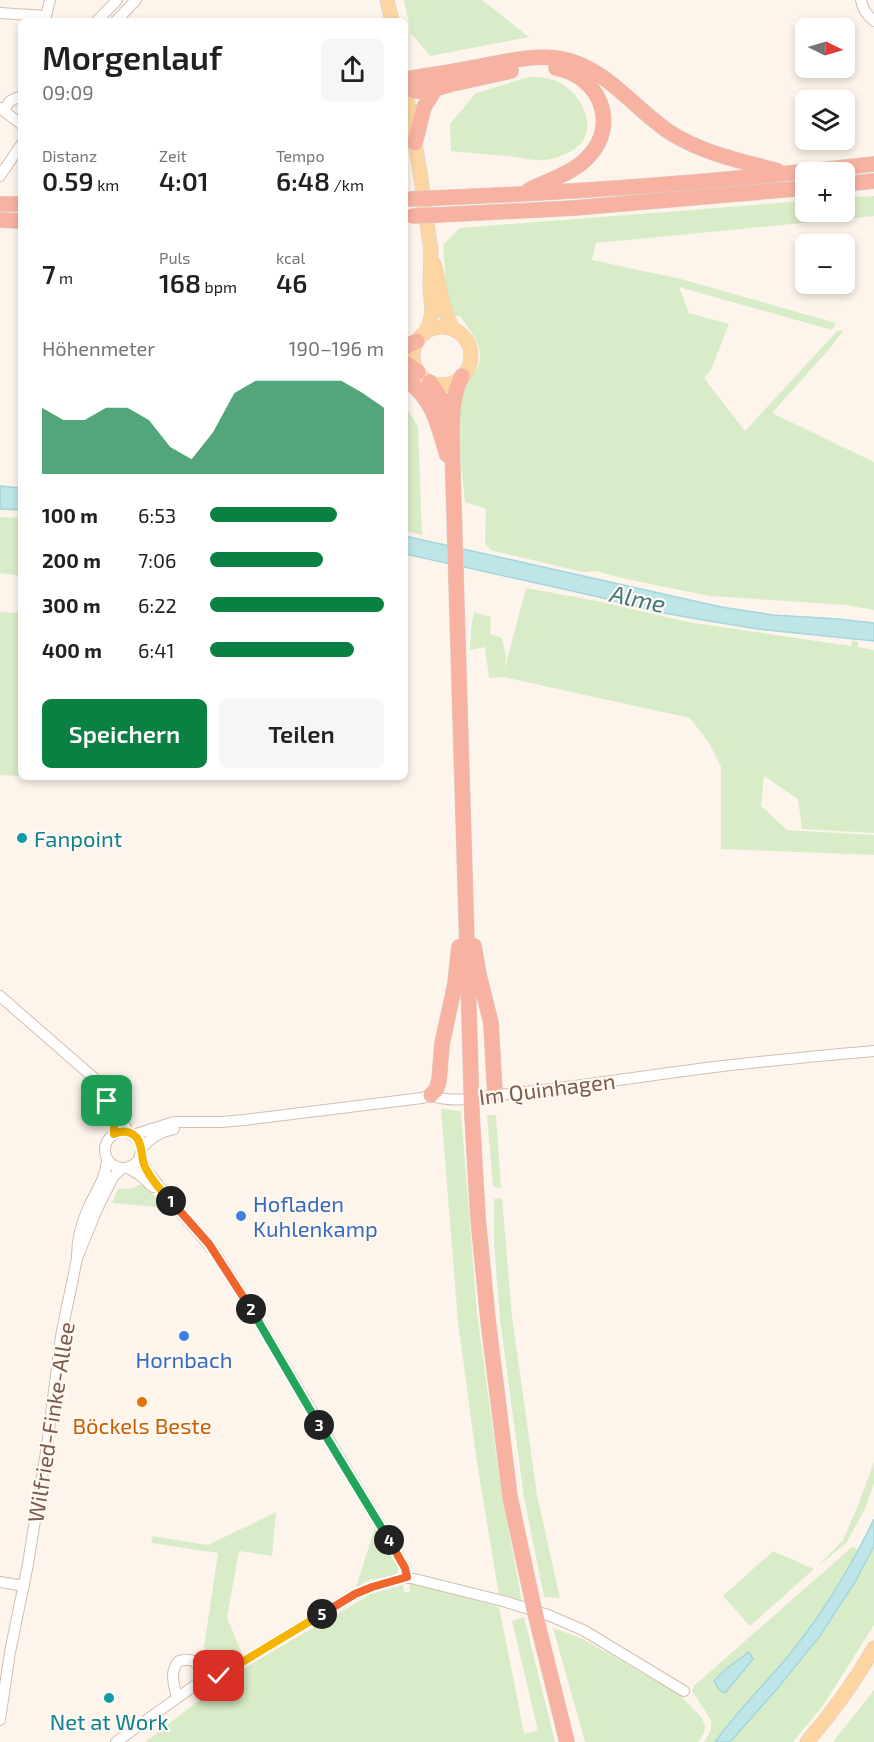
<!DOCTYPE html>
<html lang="de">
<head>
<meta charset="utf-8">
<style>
	body { margin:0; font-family:"Exo 2",sans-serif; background:#f6f6f6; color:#202124; height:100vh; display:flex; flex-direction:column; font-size:22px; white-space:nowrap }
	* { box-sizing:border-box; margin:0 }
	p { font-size:20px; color:#757577 }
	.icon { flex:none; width:33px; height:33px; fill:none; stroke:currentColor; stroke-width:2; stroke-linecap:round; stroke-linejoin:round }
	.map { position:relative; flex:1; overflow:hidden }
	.side { position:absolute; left:18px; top:18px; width:390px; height:762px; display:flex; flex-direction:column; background:#fff; border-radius:9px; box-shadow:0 3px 9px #0003 }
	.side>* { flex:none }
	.needle { width:39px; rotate:95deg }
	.buttons { position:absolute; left:795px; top:18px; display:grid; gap:12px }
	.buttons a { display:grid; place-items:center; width:60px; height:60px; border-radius:9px; background:#fff; box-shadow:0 3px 9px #0003; font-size:30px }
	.pin { position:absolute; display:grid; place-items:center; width:51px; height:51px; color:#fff; margin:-26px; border-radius:12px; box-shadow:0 3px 9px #0006 }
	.km { position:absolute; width:30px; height:30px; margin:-15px; border-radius:50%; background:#222; color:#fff; font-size:16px; line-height:30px; text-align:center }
	.round { display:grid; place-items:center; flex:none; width:63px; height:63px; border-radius:9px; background:#f6f6f6 }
	.summary { display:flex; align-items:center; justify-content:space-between; height:102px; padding:0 24px }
	h1 { font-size:33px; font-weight:600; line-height:45px }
	.metrics { display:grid; grid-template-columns:repeat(3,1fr); gap:9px; height:102px; padding:6px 24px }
	.metrics div { display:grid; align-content:center }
	.metrics b { font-size:26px; font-weight:600 }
	.metrics small { font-size:16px; font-weight:400 }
	.metrics p { font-size:16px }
	.chart { height:168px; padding:12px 24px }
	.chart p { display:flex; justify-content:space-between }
	.chart svg { width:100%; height:108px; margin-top:6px; fill:#0b8043; opacity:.7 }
	.button { display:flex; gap:12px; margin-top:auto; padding:12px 24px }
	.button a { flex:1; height:69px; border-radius:9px; background:#0b8043; color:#fff; font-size:24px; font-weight:600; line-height:69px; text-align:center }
	.button a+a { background:#f6f6f6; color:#202124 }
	ul { padding:0 24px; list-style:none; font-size:20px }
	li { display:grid; grid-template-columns:96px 72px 1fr; align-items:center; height:45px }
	li i { height:15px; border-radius:8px; background:#0b8043 }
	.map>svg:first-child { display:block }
	.green { fill:#d9ecc8 }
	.water { fill:#bee5e8; stroke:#a4d6db; stroke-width:1.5 }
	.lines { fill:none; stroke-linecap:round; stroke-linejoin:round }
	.minor-casing { stroke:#d3beb2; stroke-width:12 }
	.major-casing { stroke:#dad1cd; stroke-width:15 }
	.highway-casing { stroke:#dad1cd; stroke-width:16 }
	.minor { stroke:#fff; stroke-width:10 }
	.major { stroke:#fcd5a3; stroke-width:14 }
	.highway { stroke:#f8b2a1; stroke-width:15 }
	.highway-bridge-casing { stroke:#dad1cd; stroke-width:16; stroke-linecap:butt }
	.highway-bridge { stroke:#f8b2a1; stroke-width:15 }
	.split-1-casing { stroke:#fff; stroke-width:12 }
	.split-2-casing { stroke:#fff; stroke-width:12 }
	.split-3-casing { stroke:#fff; stroke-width:12 }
	.split-4-casing { stroke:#fff; stroke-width:12 }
	.split-5-casing { stroke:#fff; stroke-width:12 }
	.split-6-casing { stroke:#fff; stroke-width:12 }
	.split-1 { stroke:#f5b400; stroke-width:8 }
	.split-2 { stroke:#f0652b; stroke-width:8 }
	.split-3 { stroke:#22a559; stroke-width:8 }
	.split-4 { stroke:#22a559; stroke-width:8 }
	.split-5 { stroke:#f0652b; stroke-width:8 }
	.split-6 { stroke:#f5b400; stroke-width:8 }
	.culture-dot { fill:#0f9aa8; stroke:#fff9f2; stroke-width:2 }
	.shop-dot { fill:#3f7fe0; stroke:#fff9f2; stroke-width:2 }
	.food-dot { fill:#e8710a; stroke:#fff9f2; stroke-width:2 }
	.labels { text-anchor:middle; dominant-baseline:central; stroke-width:4.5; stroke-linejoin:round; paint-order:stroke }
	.culture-label { font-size:22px; fill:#0d838f; stroke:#fff9f2; text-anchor:start }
	.street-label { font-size:22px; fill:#7a5a4c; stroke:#fff9f2 }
	.shop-label { font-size:22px; fill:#366cbe; stroke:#fff9f2; text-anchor:start }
	.food-label { font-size:22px; fill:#c56008; stroke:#fff9f2 }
	.water-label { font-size:24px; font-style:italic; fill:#3e787f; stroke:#fff9f2 }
</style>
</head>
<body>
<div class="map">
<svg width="874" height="1742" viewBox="0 0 874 1742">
	<rect width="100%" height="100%" fill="#fdf5eb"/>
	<path class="green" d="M 404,0 L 482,0 L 529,37 L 430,56 L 411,33 Z
		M 529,77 C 538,77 547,77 556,81 C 586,94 604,139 565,154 C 559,157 549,160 543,160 C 534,161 524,158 515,157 C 494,155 473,153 451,151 L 450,124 L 476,93 Z
		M 874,196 L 874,216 L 596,243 L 592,260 L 681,279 L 836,323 L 832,330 L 679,287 L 689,313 L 729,324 L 711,370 L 704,378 L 745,431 L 837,331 L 844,330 L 831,347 L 772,413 L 874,462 L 874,610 L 846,605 L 709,596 L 626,579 L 596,571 L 583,572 L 490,550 L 485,542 L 486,509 L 465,502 C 462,466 455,428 461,392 C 463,381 479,375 480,357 C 480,341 468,328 460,316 L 454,316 L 447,297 L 443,245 L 460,228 L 805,201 L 806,212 L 844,212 L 845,198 Z
		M 405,406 L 418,426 L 422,535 L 405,531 Z
		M 0,517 L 21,518 L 21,576 L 0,573 Z
		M 526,588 L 597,601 L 688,622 L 851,646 L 852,640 L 858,642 L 858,647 L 874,650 L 874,833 L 802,829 L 798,799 L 764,776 L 761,806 L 787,830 L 874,835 L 874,855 L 721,849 L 721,767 L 709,743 L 690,718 L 504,677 L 489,678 L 485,647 L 470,650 L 471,629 L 474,612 L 491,617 L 490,634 L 502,638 L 506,656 L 505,673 L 508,656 Z
		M 0,612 L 21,613 L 21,776 L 0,775 Z
		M 441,1109 L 461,1111 L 477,1313 L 501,1490 L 522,1602 L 499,1596 L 476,1456 L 458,1322 Z
		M 487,1115 L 496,1115 L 501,1188 L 493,1187 Z
		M 142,1184 L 167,1208 L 112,1203 L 118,1189 L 132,1188 Z
		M 502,1198 L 512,1316 L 537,1495 L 560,1598 L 544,1597 L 524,1497 L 500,1320 L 494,1242 L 494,1199 Z
		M 874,1462 L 874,1483 L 865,1509 L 847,1542 L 816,1568 L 843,1540 L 858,1505 Z
		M 276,1512 L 272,1556 L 239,1551 L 227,1617 L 242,1654 L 217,1668 L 204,1647 L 218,1553 L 151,1543 L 153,1536 L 208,1545 Z
		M 375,1527 L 399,1568 L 396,1575 L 369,1580 L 356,1587 Z
		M 874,1546 L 874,1625 L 822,1707 L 793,1742 L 730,1742 C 760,1708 792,1674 820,1637 C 841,1609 858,1577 874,1546 Z
		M 852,1547 L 859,1550 L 814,1624 L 765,1684 L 715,1742 L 704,1742 L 711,1730 L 711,1720 L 692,1691 L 695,1685 Z
		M 773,1551 L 814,1569 L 750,1626 L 723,1596 Z
		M 409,1584 L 421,1585 L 499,1607 L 524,1733 L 538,1731 L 512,1621 L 524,1617 L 555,1742 L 145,1742 L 223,1682 L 265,1656 L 371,1594 L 403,1585 L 404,1592 L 410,1592 Z
		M 553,1628 L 581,1638 L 679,1694 L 702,1718 L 705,1726 L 704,1733 L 698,1742 L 585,1742 Z
		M 874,1690 L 874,1742 L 833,1742 Z"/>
	<path class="water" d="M 0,486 L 21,488 L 21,510 L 0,509 Z
		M 405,536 L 721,607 L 773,615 L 838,619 L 874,623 L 874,641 L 758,629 L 697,619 L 648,610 L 599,597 L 405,554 Z
		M 874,1519 L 874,1546 L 855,1582 L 820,1636 L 777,1689 L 730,1742 L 715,1742 C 737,1711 765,1684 789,1655 C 823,1613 851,1567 874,1519 Z
		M 749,1652 L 753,1659 L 725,1693 L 720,1691 L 714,1681 L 727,1668 Z"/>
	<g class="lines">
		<g class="minor-casing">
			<path id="minor" d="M 861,0 C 862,9 867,15 874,21
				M 0,13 L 46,16 L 50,0
				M 97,21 L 117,0
				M 116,21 L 136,0
				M 0,108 L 21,124
				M 4,110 L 10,101 L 21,96
				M 0,176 L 21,145
				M 0,996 L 94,1078 L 115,1099 L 122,1120 L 128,1132
				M105 1150a18 18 0 1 1 36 0a18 18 0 1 1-36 0Z
				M 133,1135 L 174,1122 L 221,1122 L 244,1120 L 422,1098 L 431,1095 C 451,1104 477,1097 498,1095 C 568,1088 637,1077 706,1068 C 762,1061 818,1056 874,1051
				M 141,1149 C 149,1139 161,1131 174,1129
				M 140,1155 L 148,1172 L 168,1198 L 214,1251 L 246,1301 L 384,1532 L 405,1568 L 407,1577
				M 128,1168 L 140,1175 L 153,1187
				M 77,1256 C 77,1238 82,1221 90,1204 C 97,1190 106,1177 107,1160
				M 0,1582 L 24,1586
				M 198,1683 L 219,1676 L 355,1594 L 372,1587 L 407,1577 L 503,1601 L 548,1615 L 583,1630 L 684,1691
				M 0,1720 L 10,1652 L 28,1564 L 47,1446 L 61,1336 L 73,1278 L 77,1258 L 97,1209 L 113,1177 L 122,1168
				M 116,1742 L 198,1683 C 203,1667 197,1656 179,1661 C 169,1671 174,1685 177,1698"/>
		</g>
		<g class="major-casing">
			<path id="major" d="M 387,0 L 392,21
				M 405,86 L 420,172 L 431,252 L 430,285 L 432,313 L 429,325 L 424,334
				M 434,264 C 441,287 441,310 454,330
				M413 356a29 29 0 1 1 58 0a29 29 0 1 1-58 0Z
				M 807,1742 C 832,1713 855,1681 874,1648"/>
		</g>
		<g class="highway-casing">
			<path id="highway" d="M 405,79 C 430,75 456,71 482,66 C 508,61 536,54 563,59 C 607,68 635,110 671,133 C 704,154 742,161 778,171
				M 405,81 L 414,91 L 427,91 L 452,84 L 511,71
				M 415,143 L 424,107 L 436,88
				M 844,184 L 874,181
				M 529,190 C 549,180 574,173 589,156 C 620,123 598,75 556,68
				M 436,198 C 583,192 728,181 874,164
				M 0,204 L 21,204
				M 438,215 L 574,208 L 806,188
				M 0,220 L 21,221
				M 405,347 L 417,341
				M 405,363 L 418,372
				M 462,376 C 451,397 452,420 452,442 L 471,1080
				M 405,378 C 434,401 437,422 447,455
				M 430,382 L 443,402 L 448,422
				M 474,946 L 479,975 L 491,1023 L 495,1095
				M 431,1095 L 436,1090 L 439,1081 L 442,1044 L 455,984 L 459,947
				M 472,1115 L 478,1218 L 488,1320 L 510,1497 L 533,1604
				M 536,1617 L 567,1742"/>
		</g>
		<use href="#minor" class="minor"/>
		<use href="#major" class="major"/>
		<use href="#highway" class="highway"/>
		<g class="highway-bridge-casing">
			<path id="highway-bridge" d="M 410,199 L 436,198
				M 412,216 L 438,215
				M 471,1080 L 472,1115
				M 533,1604 L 536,1617"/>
		</g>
		<use href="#highway-bridge" class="highway-bridge"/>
	</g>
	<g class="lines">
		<g class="split-1-casing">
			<path id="split-1" d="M 107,1101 L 114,1118 L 114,1134 C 124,1129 137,1132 140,1145 C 143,1153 141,1158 145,1167 C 151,1179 162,1192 171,1201"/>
		</g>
		<g class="split-2-casing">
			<path id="split-2" d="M 171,1201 L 209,1244 L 251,1309"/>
		</g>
		<g class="split-3-casing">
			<path id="split-3" d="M 251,1309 L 319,1425"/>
		</g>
		<g class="split-4-casing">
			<path id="split-4" d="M 319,1425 L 389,1540"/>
		</g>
		<g class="split-5-casing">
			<path id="split-5" d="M 322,1614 L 355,1594 L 372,1587 L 407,1577 L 405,1568 L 389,1540"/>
		</g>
		<g class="split-6-casing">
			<path id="split-6" d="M 219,1676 L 322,1614"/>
		</g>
		<use href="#split-1" class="split-1"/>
		<use href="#split-2" class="split-2"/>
		<use href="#split-3" class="split-3"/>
		<use href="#split-4" class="split-4"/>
		<use href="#split-5" class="split-5"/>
		<use href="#split-6" class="split-6"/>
	</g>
	<g class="culture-dot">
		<circle cx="22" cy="838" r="6"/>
		<circle cx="109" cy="1698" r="6"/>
	</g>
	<g class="shop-dot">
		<circle cx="241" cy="1216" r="6"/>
		<circle cx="184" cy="1336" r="6"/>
	</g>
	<circle class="food-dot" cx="142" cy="1402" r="6"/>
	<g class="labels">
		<g class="culture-label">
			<text x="34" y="838">Fanpoint</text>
			<text x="109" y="1721" text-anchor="middle">Net at Work</text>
		</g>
		<g class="street-label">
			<text transform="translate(547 1088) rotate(-7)">Im Quinhagen</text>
			<text transform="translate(50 1422) rotate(-81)">Wilfried-Finke-Allee</text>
		</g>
		<g class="shop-label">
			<text x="253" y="1203">Hofladen<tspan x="253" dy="25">Kuhlenkamp</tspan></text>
			<text x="184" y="1359" text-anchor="middle">Hornbach</text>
		</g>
		<g class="food-label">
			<text x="142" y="1425">Böckels Beste</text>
		</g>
		<g class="water-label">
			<text transform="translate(638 598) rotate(12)">Alme</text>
		</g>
	</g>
</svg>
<div class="buttons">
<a><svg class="needle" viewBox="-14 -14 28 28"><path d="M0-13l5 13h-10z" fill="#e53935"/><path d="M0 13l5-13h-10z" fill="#757577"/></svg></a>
<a><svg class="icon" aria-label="layers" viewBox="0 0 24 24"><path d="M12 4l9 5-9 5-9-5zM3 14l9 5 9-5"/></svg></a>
<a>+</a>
<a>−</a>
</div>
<div class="pin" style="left:107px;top:1101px;background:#1e9e55"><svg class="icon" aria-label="arrive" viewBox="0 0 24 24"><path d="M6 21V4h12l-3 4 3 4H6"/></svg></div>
<div class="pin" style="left:219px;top:1676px;background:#d93025"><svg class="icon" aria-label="check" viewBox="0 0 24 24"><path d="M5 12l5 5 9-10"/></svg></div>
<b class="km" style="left:171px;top:1201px">1</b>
<b class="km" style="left:251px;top:1309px">2</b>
<b class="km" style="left:319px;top:1425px">3</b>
<b class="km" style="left:389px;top:1540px">4</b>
<b class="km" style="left:322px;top:1614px">5</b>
<section class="side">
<div class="summary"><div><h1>Morgenlauf</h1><p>09:09</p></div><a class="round"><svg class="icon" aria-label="share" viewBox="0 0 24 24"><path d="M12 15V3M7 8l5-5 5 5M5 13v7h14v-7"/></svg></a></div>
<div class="metrics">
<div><p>Distanz</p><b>0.59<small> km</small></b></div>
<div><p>Zeit</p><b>4:01</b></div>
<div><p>Tempo</p><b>6:48<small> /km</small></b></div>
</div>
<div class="metrics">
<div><b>7<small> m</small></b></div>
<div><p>Puls</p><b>168<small> bpm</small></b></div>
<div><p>kcal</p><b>46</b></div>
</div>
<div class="chart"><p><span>Höhenmeter</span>190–196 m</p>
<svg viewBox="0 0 160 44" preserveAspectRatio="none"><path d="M0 44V17L10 22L20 22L30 17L40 17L50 22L60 33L70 38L80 27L90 11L100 6L110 6L120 6L130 6L140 6L150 11L160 17V44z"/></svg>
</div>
<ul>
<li><b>100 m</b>6:53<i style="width:73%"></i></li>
<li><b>200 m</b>7:06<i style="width:65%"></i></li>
<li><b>300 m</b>6:22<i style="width:100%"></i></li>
<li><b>400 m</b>6:41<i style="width:83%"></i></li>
</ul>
<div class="button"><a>Speichern</a><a>Teilen</a></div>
</section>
</div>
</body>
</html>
